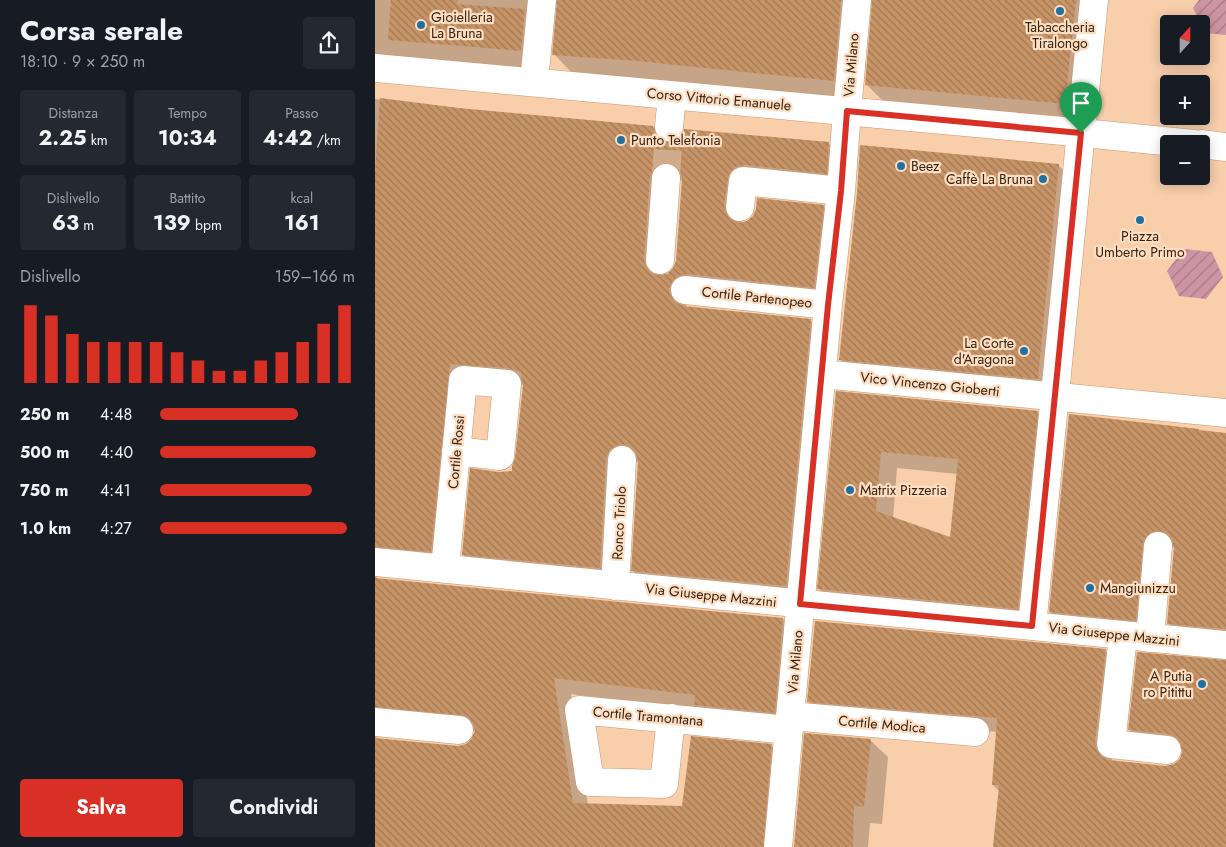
<!DOCTYPE html>
<html lang="it">
<head>
<meta charset="utf-8">
<style>
	body { margin:0; font-family:Jost,sans-serif; background:#242831; color:#f1f3f6; height:100vh; display:flex; flex-direction:column; font-size:19px; white-space:nowrap }
	* { box-sizing:border-box; margin:0 }
	p { font-size:16px; color:#9ea1a6 }
	.icon { flex:none; width:28px; height:28px; fill:none; stroke:currentColor; stroke-width:2; stroke-linecap:round; stroke-linejoin:round }
	.map { position:relative; flex:1; overflow:hidden }
	.panel { display:flex; flex-direction:column; background:#171b24; width:375px }
	.panel>* { flex:none }
	.needle { width:32px; rotate:21deg }
	.tools { position:absolute; left:785px; top:15px; display:grid; gap:10px }
	.tools a { display:grid; place-items:center; width:50px; height:50px; border-radius:5px; background:#171b24; box-shadow:0 2px 12px #0003; font-size:25px }
	.pin { position:absolute; display:grid; place-items:center; width:42px; height:42px; color:#fff; margin:-51px -21px; border-radius:50% 50% 50% 0; rotate:-45deg; box-shadow:0 0 5px #0007 }
	.pin .icon { rotate:45deg }
	.round { display:grid; place-items:center; flex:none; width:52px; height:52px; border-radius:5px; background:#242831 }
	.head { display:flex; align-items:center; justify-content:space-between; height:85px; padding:0 20px }
	h1 { font-size:28px; font-weight:700; line-height:38px }
	.metrics { display:grid; grid-template-columns:repeat(3,1fr); gap:8px; height:85px; padding:5px 20px }
	.metrics div { display:grid; align-content:center; border-radius:5px; background:#242831; text-align:center }
	.metrics b { font-size:21px; font-weight:700 }
	.metrics small { font-size:14px; font-weight:400 }
	.metrics p { font-size:14px }
	.chart { height:140px; padding:10px 20px }
	.chart p { display:flex; justify-content:space-between }
	.chart svg { width:100%; height:90px; margin-top:5px; stroke:#d93025; stroke-width:6 }
	.cta { display:flex; gap:10px; margin-top:auto; padding:10px 20px }
	.cta a { flex:1; height:58px; border-radius:5px; background:#d93025; color:#fff; font-size:20px; font-weight:700; line-height:58px; text-align:center }
	.cta a+a { background:#242831; color:#f1f3f6 }
	ul { padding:0 20px; list-style:none; font-size:16px }
	li { display:grid; grid-template-columns:80px 60px 1fr; align-items:center; height:38px }
	li i { height:12px; border-radius:6px; background:#d93025 }
	main { display:flex; flex:1; min-height:0 }
	.map>svg:first-child { display:block }
	.garden { fill:url(#garden-furrows) }
	.shadow { fill:#0003; fill-rule:evenodd }
	.building { fill:url(#building-back-hatch); fill-rule:evenodd }
	.lines { fill:none; stroke-linecap:round; stroke-linejoin:round }
	.minor-tunnel { stroke:#d1ac8c; stroke-width:28; stroke-dasharray:28 14; stroke-linecap:butt }
	.minor-casing { stroke:#c8966c; stroke-width:29 }
	.minor { stroke:#fff; stroke-width:28 }
	.route-casing { stroke:#fff; stroke-width:10 }
	.route { stroke:#d93025; stroke-width:6 }
	.poi-dot { fill:#2070a2; stroke:#fedec3; stroke-width:2 }
	.labels { text-anchor:middle; dominant-baseline:central; stroke-width:4.5; stroke-linejoin:round; paint-order:stroke }
	.poi-label { font-size:14px; fill:#362311; stroke:#fedec3; text-anchor:start }
	.street-label { font-size:14px; fill:#362311; stroke:#fedec3 }
</style>
</head>
<body>
<main>
<section class="panel">
<div class="head"><div><h1>Corsa serale</h1><p>18:10 · 9 × 250 m</p></div><a class="round"><svg class="icon" aria-label="share" viewBox="0 0 24 24"><path d="M12 15V3M7 8l5-5 5 5M5 13v7h14v-7"/></svg></a></div>
<div class="metrics">
<div><p>Distanza</p><b>2.25<small> km</small></b></div>
<div><p>Tempo</p><b>10:34</b></div>
<div><p>Passo</p><b>4:42<small> /km</small></b></div>
</div>
<div class="metrics">
<div><p>Dislivello</p><b>63<small> m</small></b></div>
<div><p>Battito</p><b>139<small> bpm</small></b></div>
<div><p>kcal</p><b>161</b></div>
</div>
<div class="chart"><p><span>Dislivello</span>159–166 m</p>
<svg viewBox="0 0 160 44" preserveAspectRatio="none"><path d="M5 44V6M15 44V11M25 44V20M35 44V24M45 44V24M55 44V24M65 44V24M75 44V29M85 44V33M95 44V38M105 44V38M115 44V33M125 44V29M135 44V24M145 44V15M155 44V6"/></svg>
</div>
<ul>
<li><b>250 m</b>4:48<i style="width:71%"></i></li>
<li><b>500 m</b>4:40<i style="width:80%"></i></li>
<li><b>750 m</b>4:41<i style="width:78%"></i></li>
<li><b>1.0 km</b>4:27<i style="width:96%"></i></li>
</ul>
<div class="cta"><a>Salva</a><a>Condividi</a></div>
</section>
<div class="map">
<svg width="851" height="847" viewBox="0 0 851 847">
	<defs>
		<pattern id="garden-furrows" width="10" height="10" patternUnits="userSpaceOnUse" patternTransform="scale(1.25)"><rect width="10" height="10" fill="#cd95a4"/><path d="M-1 1l2-2M0 10L10 0M9 11l2-2" fill="none" stroke="#a77984"/></pattern>
		<pattern id="building-back-hatch" width="6" height="6" patternUnits="userSpaceOnUse" patternTransform="scale(1.25)"><rect width="6" height="6" fill="#c79468"/><path d="M-1 5l2 2M0 0l6 6M5-1l2 2" fill="none" stroke="#a27854"/></pattern>
	</defs>
	<rect width="100%" height="100%" fill="#f8ceab"/>
	<path class="garden" d="M 824,0 L 851,0 L 851,35 L 830,33 L 818,8 Z
		M 809,249 L 837,252 L 848,277 L 831,299 L 804,296 L 792,271 Z"/>
	<path class="shadow" d="M 0,0 L 723,0 L 710,123 L 511,104 L 491,84 L 498,5 L 495,5 L 478,100 L 198,74 L 179,54 L 183,4 L 181,5 L 174,10 L 166,70 L 0,56 Z
		M 0,99 L 84,109 L 278,127 L 294,143 L 453,143 L 471,161 L 469,191 L 370,197 L 366,223 L 448,206 L 466,224 L 456,305 L 315,298 L 311,307 L 435,320 L 453,338 L 428,603 L 275,588 L 258,571 L 264,462 L 257,463 L 242,585 L 106,572 L 88,554 L 123,473 L 138,472 L 142,458 L 149,385 L 108,381 L 92,381 L 73,569 L 5,570 L 1,579 L 408,619 L 425,636 L 417,730 L 326,711 L 196,694 L 213,805 L 309,807 L 396,745 L 414,763 L 406,847 L 0,847 ZM 308,180 L 302,262 L 299,270 L 293,275 L 286,276 L 292,195 L 302,181 ZM 19,723 L 101,731 L 98,739 L 91,745 L 83,747 L 1,739 L 5,730 Z
		M 683,165 L 699,180 L 678,394 L 480,375 L 465,359 Z
		M 462,392 L 662,412 L 679,428 L 659,625 L 460,606 L 444,589 ZM 522,468 L 582,474 L 576,539 L 518,519 Z
		M 851,434 L 851,644 L 810,640 L 793,623 L 800,547 L 793,548 L 777,636 L 692,628 L 675,612 Z
		M 730,650 L 747,667 L 737,761 L 790,767 L 798,766 L 805,760 L 808,750 L 771,746 L 755,730 L 851,662 L 851,847 L 619,847 L 624,791 L 618,785 L 622,732 L 450,718 L 433,701 Z
		M 495,740 L 513,757 L 507,824 L 495,823 L 493,847 L 420,847 Z"/>
	<path class="building" d="M 16,0 L 83,0 L 82,4 L 150,9 L 146,51 L 13,40 Z
		M 182,0 L 466,0 L 459,81 L 262,61 L 177,55 Z
		M 497,0 L 701,0 L 690,104 L 490,85 Z
		M 5,98 L 84,108 L 278,126 L 280,134 L 285,140 L 292,142 L 301,141 L 307,136 L 309,129 L 454,142 L 452,174 L 370,165 L 361,167 L 355,172 L 353,179 L 349,205 L 351,213 L 355,219 L 364,223 L 372,221 L 378,216 L 381,209 L 382,198 L 449,205 L 439,288 L 312,274 L 304,276 L 298,280 L 294,289 L 296,296 L 300,302 L 308,306 L 436,319 L 411,586 L 256,571 L 263,461 L 261,453 L 256,447 L 248,444 L 240,446 L 234,451 L 231,459 L 225,568 L 87,555 L 95,468 L 123,472 L 137,471 L 137,466 L 140,458 L 148,385 L 146,377 L 146,372 L 133,368 L 75,364 L 56,552 L 0,547 L 0,171 ZM 293,163 L 300,165 L 305,171 L 307,179 L 301,261 L 298,268 L 292,274 L 283,275 L 276,273 L 271,267 L 269,259 L 275,177 L 278,170 L 284,164 Z
		M 485,145 L 684,164 L 663,379 L 464,360 L 482,193 Z
		M 461,391 L 663,411 L 643,609 L 442,589 ZM 506,452 L 583,459 L 575,537 L 501,511 Z
		M 694,414 L 824,429 L 824,430 L 851,433 L 851,629 L 792,624 L 799,547 L 797,539 L 792,534 L 785,531 L 776,532 L 771,537 L 768,544 L 761,621 L 674,612 Z
		M 0,578 L 408,618 L 400,713 L 319,705 L 320,695 L 179,678 L 198,803 L 307,806 L 316,736 L 397,744 L 388,847 L 0,847 L 0,738 L 83,746 L 91,744 L 96,739 L 100,731 L 98,723 L 93,717 L 86,715 L 0,707 Z
		M 440,621 L 731,649 L 720,742 L 722,751 L 727,757 L 734,760 L 790,766 L 799,764 L 805,759 L 807,752 L 806,744 L 802,738 L 794,734 L 753,730 L 762,652 L 851,660 L 851,847 L 618,847 L 624,785 L 617,785 L 622,718 L 432,702 Z
		M 429,733 L 496,739 L 489,807 L 479,806 L 478,847 L 419,847 Z"/>
	<g class="lines">
		<path class="minor-tunnel" d="M 291,178 L 294,127"/>
		<g class="minor-casing">
			<path id="minor" d="M 0,68 L 688,131 L 819,144
				M 159,82 L 167,0
				M 294,127 L 297,95
				M 826,144 L 851,147
				M 365,207 L 368,181 L 466,191
				M 285,260 L 291,178
				M 310,290 L 453,305
				M 447,374 L 851,413
				M 0,562 L 851,645
				M 70,569 L 88,380 L 132,384 L 125,456 L 81,451
				M 240,586 L 247,460
				M 657,626 L 719,0
				M 748,636 L 736,744 L 792,750
				M 775,638 L 783,546
				M 415,716 L 600,732
				M 296,718 L 289,784 L 215,782 L 204,710 L 414,730
				M 0,722 L 84,730
				M 403,847 L 453,305 L 466,191 L 472,111 L 482,0"/>
		</g>
		<use href="#minor" class="minor"/>
	</g>
	<g class="lines">
		<g class="route-casing">
			<path id="route" d="M 472,111 L 706,133 L 657,626 L 425,604 L 453,305 L 466,191 Z"/>
		</g>
		<use href="#route" class="route"/>
	</g>
	<g class="poi-dot">
		<circle cx="685" cy="11" r="5"/>
		<circle cx="46" cy="25" r="5"/>
		<circle cx="246" cy="140" r="5"/>
		<circle cx="526" cy="166" r="5"/>
		<circle cx="668" cy="179" r="5"/>
		<circle cx="765" cy="220" r="5"/>
		<circle cx="649" cy="351" r="5"/>
		<circle cx="475" cy="490" r="5"/>
		<circle cx="715" cy="588" r="5"/>
		<circle cx="827" cy="684" r="5"/>
	</g>
	<g class="labels">
		<g class="poi-label">
			<text x="56" y="17">Gioielleria<tspan x="56" dy="16">La Bruna</tspan></text>
			<text x="685" y="27" text-anchor="middle">Tabaccheria<tspan x="685" dy="16">Tiralongo</tspan></text>
			<text x="256" y="140">Punto Telefonia</text>
			<text x="536" y="166">Beez</text>
			<text x="658" y="179" text-anchor="end">Caffè La Bruna</text>
			<text x="765" y="236" text-anchor="middle">Piazza<tspan x="765" dy="16">Umberto Primo</tspan></text>
			<text x="639" y="343" text-anchor="end">La Corte<tspan x="639" dy="16">d'Aragona</tspan></text>
			<text x="485" y="490">Matrix Pizzeria</text>
			<text x="725" y="588">Mangiunizzu</text>
			<text x="817" y="676" text-anchor="end">A Putia<tspan x="817" dy="16">ro Pitittu</tspan></text>
		</g>
		<g class="street-label">
			<text transform="translate(476 65) rotate(-85)">Via Milano</text>
			<text transform="translate(344 99) rotate(5)">Corso Vittorio Emanuele</text>
			<text transform="translate(382 297) rotate(6)">Cortile Partenopeo</text>
			<text transform="translate(555 384) rotate(6)">Vico Vincenzo Gioberti</text>
			<text transform="translate(81 452) rotate(-85)">Cortile Rossi</text>
			<text transform="translate(244 523) rotate(-87)">Ronco Triolo</text>
			<text transform="translate(336 595) rotate(6)">Via Giuseppe Mazzini</text>
			<text transform="translate(739 634) rotate(6)">Via Giuseppe Mazzini</text>
			<text transform="translate(420 662) rotate(-85)">Via Milano</text>
			<text transform="translate(273 716) rotate(5)">Cortile Tramontana</text>
			<text transform="translate(507 724) rotate(5)">Cortile Modica</text>
		</g>
	</g>
</svg>
<div class="tools">
<a><svg class="needle" viewBox="-14 -14 28 28"><path d="M0-13l5 13h-10z" fill="#e53935"/><path d="M0 13l5-13h-10z" fill="#9ea1a6"/></svg></a>
<a>+</a>
<a>−</a>
</div>
<div class="pin" style="left:706px;top:133px;background:#1e9e55"><svg class="icon" aria-label="arrive" viewBox="0 0 24 24"><path d="M6 21V4h12l-3 4 3 4H6"/></svg></div>
</div>
</main>
</body>
</html>
